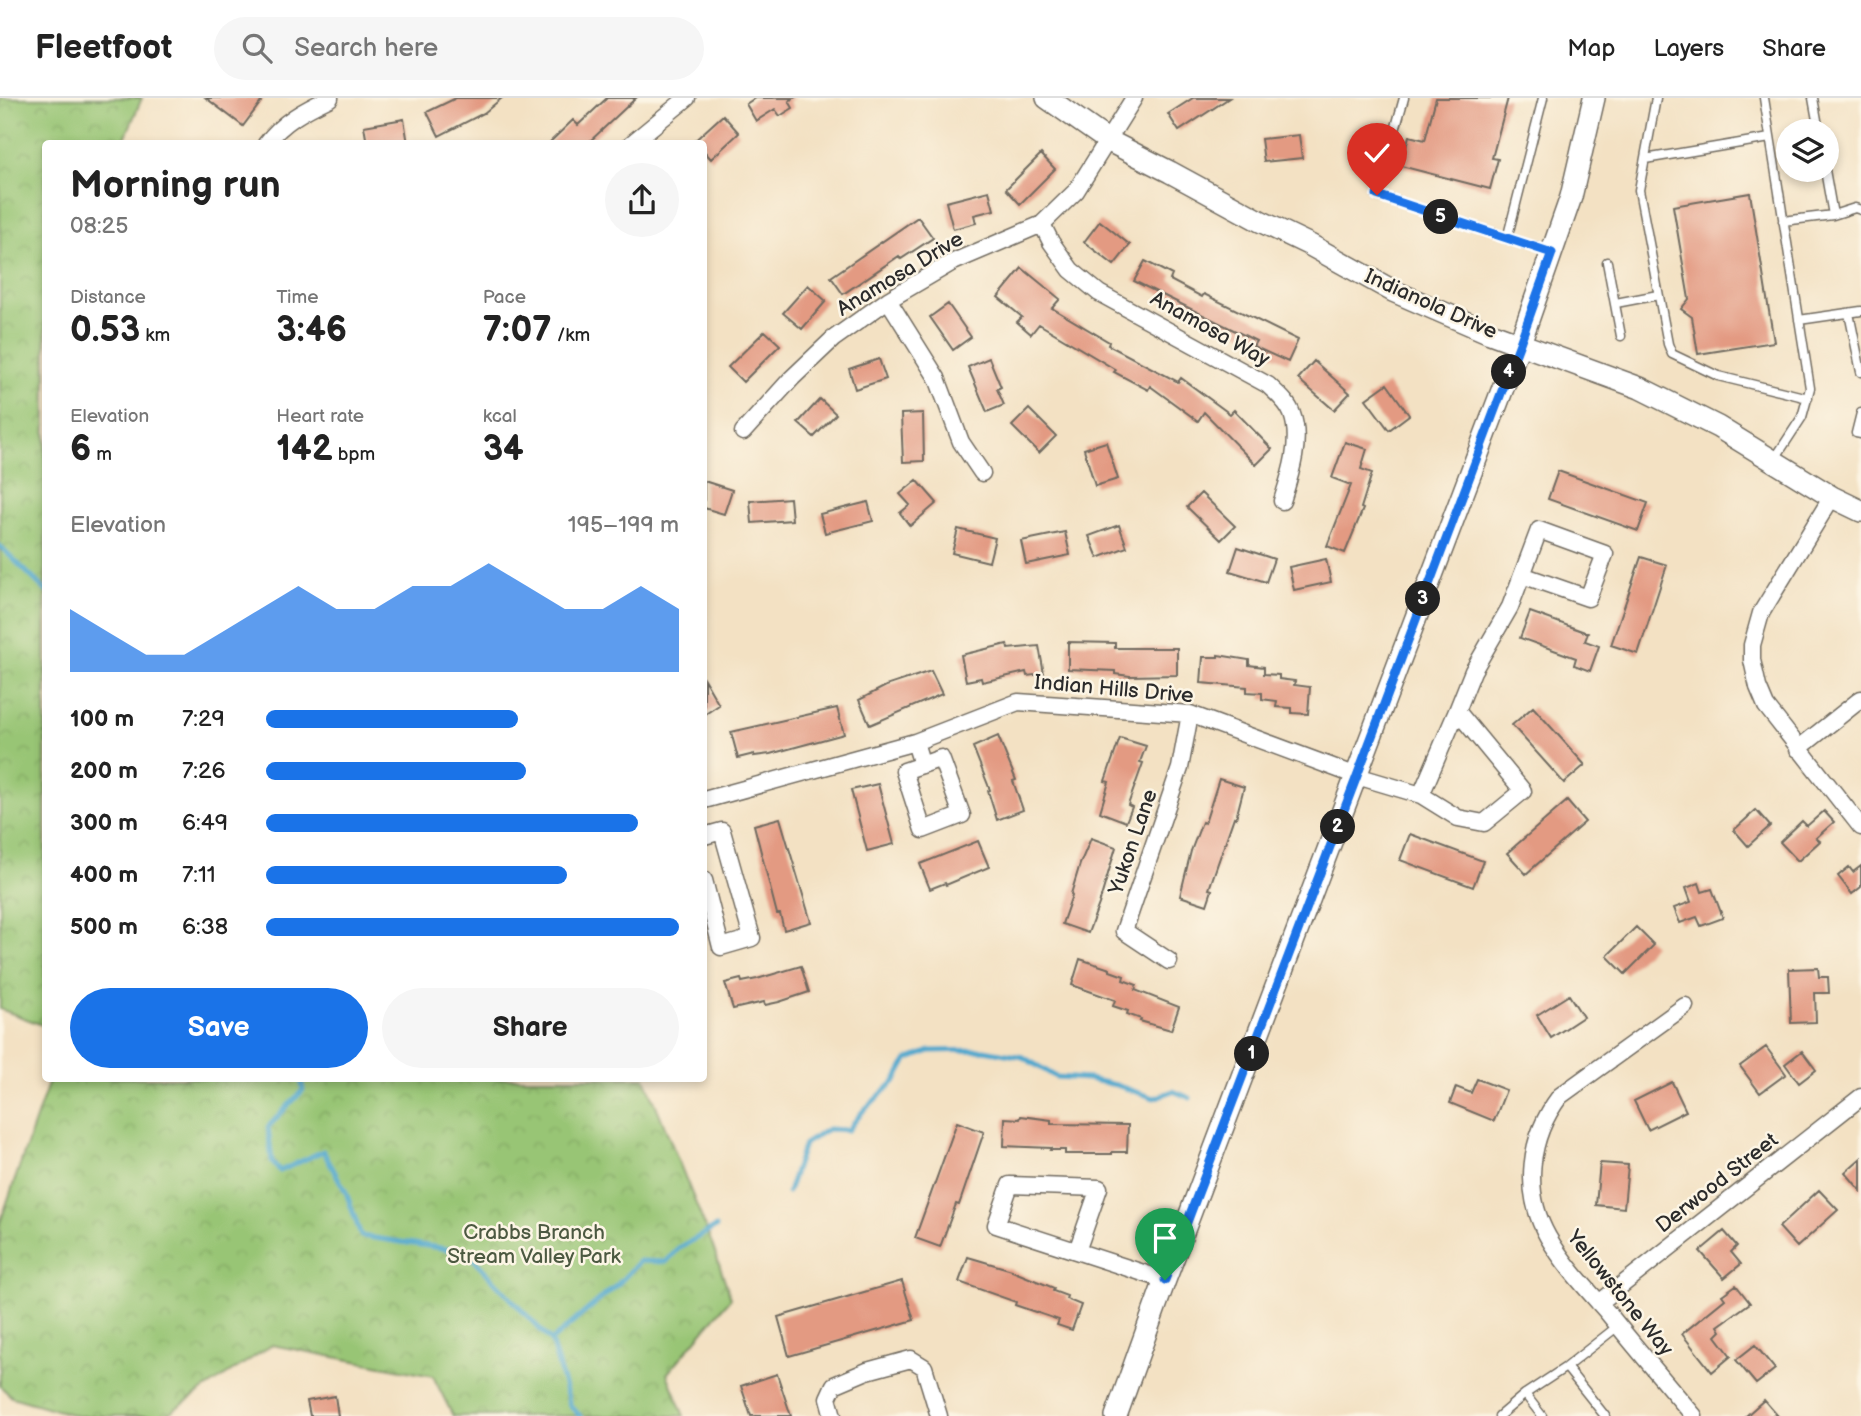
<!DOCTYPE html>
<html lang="en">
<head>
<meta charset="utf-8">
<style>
	body { margin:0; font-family:"Balsamiq Sans",sans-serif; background:#f6f6f6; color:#222; height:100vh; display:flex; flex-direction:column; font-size:26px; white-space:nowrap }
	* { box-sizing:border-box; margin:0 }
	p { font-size:23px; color:#767676 }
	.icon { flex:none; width:38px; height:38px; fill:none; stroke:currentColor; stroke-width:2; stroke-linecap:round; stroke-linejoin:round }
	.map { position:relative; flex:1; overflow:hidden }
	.drawer { position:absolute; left:42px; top:42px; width:665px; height:942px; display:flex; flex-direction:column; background:#fff; border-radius:7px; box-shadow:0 4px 10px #0003 }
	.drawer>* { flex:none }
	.fabs { position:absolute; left:1776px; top:21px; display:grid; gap:14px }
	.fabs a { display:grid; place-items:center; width:63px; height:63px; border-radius:50%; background:#fff; box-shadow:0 4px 10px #0003; font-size:35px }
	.pin { position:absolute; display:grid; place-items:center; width:60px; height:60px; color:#fff; margin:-72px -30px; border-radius:50% 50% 50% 0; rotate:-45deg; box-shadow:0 0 7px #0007 }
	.pin .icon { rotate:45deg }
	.km { position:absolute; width:35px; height:35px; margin:-18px; border-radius:50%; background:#222; color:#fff; font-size:19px; line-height:35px; text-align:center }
	.round { display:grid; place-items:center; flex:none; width:74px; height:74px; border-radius:37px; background:#f6f6f6 }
	.head { display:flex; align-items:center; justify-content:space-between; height:119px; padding:0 28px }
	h1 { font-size:38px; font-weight:800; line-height:52px }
	.figures { display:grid; grid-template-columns:repeat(3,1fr); gap:10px; height:119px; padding:7px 28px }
	.figures div { display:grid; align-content:center }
	.figures b { font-size:35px; font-weight:800 }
	.figures small { font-size:19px; font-weight:400 }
	.figures p { font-size:19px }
	.chart { height:196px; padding:14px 28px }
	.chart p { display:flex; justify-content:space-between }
	.chart svg { width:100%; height:126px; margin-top:7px; fill:#1a73e8; opacity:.7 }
	.cta { display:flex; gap:14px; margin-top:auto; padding:14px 28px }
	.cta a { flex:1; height:80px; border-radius:42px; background:#1a73e8; color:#fff; font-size:28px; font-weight:800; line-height:80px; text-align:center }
	.cta a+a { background:#f6f6f6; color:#222 }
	ul { padding:0 28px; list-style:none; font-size:23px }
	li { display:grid; grid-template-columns:112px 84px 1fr; align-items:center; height:52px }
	li i { height:18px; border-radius:9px; background:#1a73e8 }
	header { display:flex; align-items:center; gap:42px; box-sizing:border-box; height:98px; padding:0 35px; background:#fff; border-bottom:2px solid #e0e0e0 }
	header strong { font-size:33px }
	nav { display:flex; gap:38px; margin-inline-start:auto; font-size:24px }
	.search { width:490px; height:63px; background:#f6f6f6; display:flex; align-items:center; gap:18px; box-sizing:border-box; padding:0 24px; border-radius:38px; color:#767676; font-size:26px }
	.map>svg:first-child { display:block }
	.park { fill:url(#park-crowns); stroke:#627850; stroke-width:2 }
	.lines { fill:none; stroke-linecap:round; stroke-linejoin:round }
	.stream { stroke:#50a7cd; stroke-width:5 }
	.building { fill:#e39a82 }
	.service-casing { stroke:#716b60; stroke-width:11 }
	.minor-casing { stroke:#716b60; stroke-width:19 }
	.tertiary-casing { stroke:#716b60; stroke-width:24 }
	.service { stroke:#fff; stroke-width:8 }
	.minor { stroke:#fff; stroke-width:16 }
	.tertiary { stroke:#fff; stroke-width:21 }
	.route-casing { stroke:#fff; stroke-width:14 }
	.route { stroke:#1a73e8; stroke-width:9 }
	.labels { text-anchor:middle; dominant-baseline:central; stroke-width:5; stroke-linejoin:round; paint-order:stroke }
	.street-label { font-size:21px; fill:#2b2b2b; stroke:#fcf5e5 }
	.park-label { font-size:21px; fill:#4c5941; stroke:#fcf5e5 }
</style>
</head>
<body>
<header>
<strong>Fleetfoot</strong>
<div class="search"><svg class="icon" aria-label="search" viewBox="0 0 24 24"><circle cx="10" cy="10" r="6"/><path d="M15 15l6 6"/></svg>Search here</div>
<nav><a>Map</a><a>Layers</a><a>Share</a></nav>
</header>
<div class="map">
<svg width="1861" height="1318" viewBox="0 0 1861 1318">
	<defs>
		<pattern id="park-crowns" width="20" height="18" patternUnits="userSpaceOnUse" patternTransform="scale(1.75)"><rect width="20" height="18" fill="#98c574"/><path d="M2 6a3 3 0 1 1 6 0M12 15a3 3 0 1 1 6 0" fill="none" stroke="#83a965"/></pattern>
	</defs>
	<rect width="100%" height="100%" fill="#fcf5e5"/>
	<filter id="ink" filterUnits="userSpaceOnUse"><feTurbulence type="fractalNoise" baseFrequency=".0143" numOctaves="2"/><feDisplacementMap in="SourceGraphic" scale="14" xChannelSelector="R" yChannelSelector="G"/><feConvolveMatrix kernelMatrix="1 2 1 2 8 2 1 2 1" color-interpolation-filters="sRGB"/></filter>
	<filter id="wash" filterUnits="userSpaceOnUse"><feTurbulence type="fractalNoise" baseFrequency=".00686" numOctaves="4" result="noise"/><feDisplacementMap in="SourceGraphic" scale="28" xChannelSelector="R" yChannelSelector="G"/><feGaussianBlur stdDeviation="1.57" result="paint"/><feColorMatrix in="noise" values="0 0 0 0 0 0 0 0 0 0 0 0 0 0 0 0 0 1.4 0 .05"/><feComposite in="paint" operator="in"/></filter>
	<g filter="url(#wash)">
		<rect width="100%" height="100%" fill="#f3e1c3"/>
		<path class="park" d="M 0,0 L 142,0 L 123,45 L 46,46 L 45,928 L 0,911 Z
			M 50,980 L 645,980 L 711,1143 L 731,1200 L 667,1276 L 684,1318 L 453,1318 L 433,1278 L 272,1247 L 164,1318 L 77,1318 L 12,1299 L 0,1288 L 0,1125 Z"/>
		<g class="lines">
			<path class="stream" d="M 0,448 L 46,493
				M 301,980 L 303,992 L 268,1029 L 272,1064 L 280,1073 L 323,1053 L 346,1094 L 361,1138 L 467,1154 L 551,1243 L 570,1307 L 580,1318
				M 788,1094 L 804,1046 L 828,1031 L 848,1032 L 863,1013 L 896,982 L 907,962 L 930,953 L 984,952 L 1023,959 L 1056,979 L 1088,981 L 1116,987 L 1154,1000 L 1173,993 L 1190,1000
				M 551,1243 L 617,1187 L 640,1163 L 666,1164 L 679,1150 L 716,1129"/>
		</g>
		<g id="blocks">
			<path class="building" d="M 206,0 L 264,0 L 243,28 Z
				M 456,0 L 502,0 L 484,15 L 439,38 L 427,14 Z
				M 607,0 L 636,0 L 587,46 L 548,46 L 573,22 L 578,27 Z
				M 755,0 L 794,0 L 789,3 L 793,10 L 780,18 L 775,11 L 756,23 L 746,6 Z
				M 1193,0 L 1229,0 L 1179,33 L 1168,16 Z
				M 1436,0 L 1508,0 L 1492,60 L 1498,61 L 1490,91 L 1401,68 L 1409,38 L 1425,42 Z
				M 723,17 L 739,35 L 711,61 L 704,53 L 704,46 L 691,46 Z
				M 404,21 L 408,46 L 367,46 L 364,28 Z
				M 1299,37 L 1302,60 L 1264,64 L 1261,41 Z
				M 1041,56 L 1055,71 L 1020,106 L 1006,91 Z
				M 989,93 L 994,112 L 974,117 L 976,125 L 953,131 L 946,104 Z
				M 1750,95 L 1774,244 L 1698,256 L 1692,219 L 1681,211 L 1689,201 L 1673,108 Z
				M 918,119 L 933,140 L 901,161 L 899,158 L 843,196 L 831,179 Z
				M 1100,123 L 1130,147 L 1114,167 L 1084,144 Z
				M 1145,163 L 1172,177 L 1170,182 L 1202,199 L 1204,196 L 1298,242 L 1288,264 L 1253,248 L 1256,243 L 1134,183 Z
				M 1022,170 L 1060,201 L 1052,210 L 1109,244 L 1108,247 L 1178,284 L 1181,280 L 1230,316 L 1234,312 L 1272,351 L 1256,367 L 1204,314 L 1198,323 L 1150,288 L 1148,292 L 1114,274 L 1116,272 L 1039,226 L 1031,236 L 1017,224 L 1022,219 L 998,199 Z
				M 808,187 L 826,203 L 802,231 L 783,215 Z
				M 948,206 L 971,239 L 953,252 L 930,219 Z
				M 765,233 L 780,247 L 743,284 L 728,269 Z
				M 989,260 L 1001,289 L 997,291 L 1004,307 L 987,314 L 968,269 Z
				M 879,261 L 886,281 L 855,291 L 849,271 Z
				M 1314,263 L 1350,295 L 1334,312 L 1298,281 Z
				M 1387,286 L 1409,317 L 1389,332 L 1366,301 Z
				M 820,301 L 836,316 L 814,339 L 798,325 Z
				M 1029,311 L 1056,338 L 1039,355 L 1012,328 Z
				M 923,315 L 924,363 L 903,364 L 901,316 Z
				M 1106,344 L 1118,381 L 1095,388 L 1084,351 Z
				M 1345,344 L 1367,351 L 1361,371 L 1372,375 L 1361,410 L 1363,411 L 1345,455 L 1327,448 L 1351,387 L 1332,380 Z
				M 1558,373 L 1648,405 L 1638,433 L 1548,401 Z
				M 917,382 L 937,405 L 910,428 L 900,415 L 910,407 L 900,396 Z
				M 704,383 L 732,392 L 724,416 L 704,410 Z
				M 1201,395 L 1235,428 L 1221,442 L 1187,409 Z
				M 790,400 L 792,422 L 752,425 L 750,403 Z
				M 868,404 L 873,423 L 825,435 L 820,416 Z
				M 1119,427 L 1127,449 L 1098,460 L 1089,438 Z
				M 958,431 L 995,440 L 989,464 L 952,455 Z
				M 1065,434 L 1070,457 L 1026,466 L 1021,443 Z
				M 1238,449 L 1274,461 L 1266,484 L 1230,473 Z
				M 1641,459 L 1667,467 L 1638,556 L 1611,547 Z
				M 1326,461 L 1331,484 L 1294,492 L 1289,469 Z
				M 1530,514 L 1588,535 L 1585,543 L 1599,548 L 1590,573 L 1574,567 L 1576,560 L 1520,540 Z
				M 1068,544 L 1115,545 L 1115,550 L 1177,550 L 1177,577 L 1130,578 L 1115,576 L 1115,573 L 1068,571 Z
				M 1007,546 L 1008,551 L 1039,548 L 1044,576 L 1027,578 L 1026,574 L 982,584 L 981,580 L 966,583 L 961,557 Z
				M 1218,557 L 1249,562 L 1249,567 L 1264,569 L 1264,576 L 1279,577 L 1279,581 L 1295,583 L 1294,587 L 1310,589 L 1308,616 L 1292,615 L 1292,610 L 1276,609 L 1277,603 L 1262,601 L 1262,595 L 1247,594 L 1247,589 L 1201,585 L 1203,559 L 1218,559 Z
				M 931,573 L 942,596 L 870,627 L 859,602 L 886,588 Z
				M 704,581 L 719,607 L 704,617 Z
				M 1533,609 L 1585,667 L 1564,685 L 1512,627 Z
				M 837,610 L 844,636 L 770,656 L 754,658 L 754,656 L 738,660 L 731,634 Z
				M 998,638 L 1016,682 L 1013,683 L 1023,712 L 997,722 L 988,693 L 990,692 L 973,649 Z
				M 1120,640 L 1146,648 L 1140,664 L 1143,665 L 1128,707 L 1132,709 L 1126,724 L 1100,714 L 1109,684 L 1105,683 Z
				M 1219,681 L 1244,689 L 1236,720 L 1234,719 L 1209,791 L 1212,792 L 1207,807 L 1180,798 L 1191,753 L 1202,724 L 1205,725 Z
				M 878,686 L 894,746 L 867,753 L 851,692 Z
				M 1567,703 L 1585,724 L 1526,776 L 1507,755 Z
				M 1756,712 L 1770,728 L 1748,748 L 1734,732 Z
				M 1824,713 L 1834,724 L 1816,740 L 1820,743 L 1798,763 L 1780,744 L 1802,723 L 1807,728 Z
				M 780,720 L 811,824 L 784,832 L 780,816 L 777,816 L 754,727 Z
				M 1410,736 L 1483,763 L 1473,789 L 1400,762 Z
				M 1091,740 L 1116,749 L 1099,806 L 1088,835 L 1062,826 L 1072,797 L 1071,796 L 1080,766 Z
				M 978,743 L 989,769 L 946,787 L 945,785 L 930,791 L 920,766 Z
				M 1861,768 L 1861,789 L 1852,796 L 1838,778 L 1849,769 L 1853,774 Z
				M 1699,785 L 1702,794 L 1712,791 L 1723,820 L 1701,828 L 1697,819 L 1680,825 L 1674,810 L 1691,804 L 1686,790 Z
				M 1636,829 L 1654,847 L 1625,876 L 1607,858 Z
				M 1080,861 L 1110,871 L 1110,873 L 1124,878 L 1123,882 L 1137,887 L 1135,892 L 1179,909 L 1171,932 L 1140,923 L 1141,921 L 1127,916 L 1128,913 L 1113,908 L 1115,902 L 1072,887 Z
				M 801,868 L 809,894 L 779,904 L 765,907 L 764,904 L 733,911 L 725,885 L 741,881 L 742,884 L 757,881 Z
				M 1818,870 L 1819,879 L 1828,879 L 1829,895 L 1815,895 L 1816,924 L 1791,925 L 1789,871 Z
				M 1569,897 L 1583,919 L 1551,940 L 1537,917 Z
				M 1766,949 L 1786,976 L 1760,995 L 1740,968 Z
				M 1802,953 L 1816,972 L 1799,985 L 1785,966 Z
				M 1477,981 L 1506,992 L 1494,1023 L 1450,1005 L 1456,989 L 1471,995 Z
				M 1672,984 L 1686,1013 L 1648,1032 L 1634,1003 Z
				M 1021,1018 L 1051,1022 L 1051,1026 L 1128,1027 L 1127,1054 L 1112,1054 L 1112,1056 L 1065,1056 L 1065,1052 L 1050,1052 L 1051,1050 L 1004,1048 L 1005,1020 L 1020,1021 Z
				M 957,1024 L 984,1034 L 959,1107 L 956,1106 L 940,1149 L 915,1140 Z
				M 1861,1060 L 1861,1093 L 1845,1074 Z
				M 1600,1065 L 1628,1067 L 1624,1110 L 1596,1107 Z
				M 1819,1092 L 1838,1112 L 1797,1149 L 1779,1129 Z
				M 1724,1133 L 1737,1148 L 1731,1154 L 1741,1166 L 1724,1180 L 1700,1153 Z
				M 968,1159 L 1012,1172 L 1012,1173 L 1054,1190 L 1053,1193 L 1067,1198 L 1066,1201 L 1081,1207 L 1072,1232 L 1057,1227 L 1059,1222 L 1015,1207 L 1016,1204 L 959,1184 Z
				M 902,1183 L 914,1222 L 789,1258 L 778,1219 Z
				M 1736,1187 L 1750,1205 L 1718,1228 L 1721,1233 L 1716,1238 L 1731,1258 L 1712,1274 L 1682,1236 L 1725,1201 L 1722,1197 Z
				M 1755,1247 L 1775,1271 L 1756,1286 L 1736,1262 Z
				M 777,1276 L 791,1318 L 751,1318 L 741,1288 Z
				M 335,1298 L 338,1318 L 310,1318 L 307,1303 Z
				M 1764,1302 L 1778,1318 L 1746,1318 Z"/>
		</g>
	</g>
	<g filter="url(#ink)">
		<use href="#blocks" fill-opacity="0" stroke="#716b60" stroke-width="2"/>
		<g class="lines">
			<g class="service-casing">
				<path id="service" d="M 1404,0 L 1377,97 L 1549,154
					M 1656,0 L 1639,92 L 1668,246 L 1672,256 L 1718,278 L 1808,300
					M 1764,0 L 1810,290 L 1802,319 L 1774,362
					M 1813,0 L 1819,33
					M 1645,61 L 1770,40
					M 1833,117 L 1855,110 L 1861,112
					M 1783,123 L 1833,117 L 1825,72
					M 1507,141 L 1543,0
					M 1607,164 L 1621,238
					M 1616,205 L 1658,197
					M 1849,215 L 1861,274
					M 1799,222 L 1861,213
					M 1861,315 L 1856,335 L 1861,336
					M 1499,1318 L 1525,1296
					M 1542,1318 L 1525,1296 L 1566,1269
					M 1605,1318 L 1566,1269 L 1618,1228"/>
			</g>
			<g class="minor-casing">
				<path id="minor" d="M 266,46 C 283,23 305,12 330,0
					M 631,46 L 687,0
					M 1042,126 L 1051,144 L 1071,172 L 1099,195 L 1268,287 C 1277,296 1288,304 1292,316 C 1302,343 1290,378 1282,403
					M 888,202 L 937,280 L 961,344 L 982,375
					M 743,334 L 792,280 L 833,241 L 888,202 L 951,165 L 1042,126 L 1076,93 L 1134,0
					M 1832,399 L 1761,515 L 1752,547 L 1752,562 L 1758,589 L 1766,608 L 1861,729
					M 915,644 L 922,667 L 904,673 L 923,732 L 962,717 L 941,660 L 922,667
					M 1798,651 L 1861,601
					M 1421,697 L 1457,613
					M 704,702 L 915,644 L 1018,604 L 1190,616 L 1357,678 L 1421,697 L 1458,720 L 1484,725 L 1523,693 L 1457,613 L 1473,573 L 1510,509 L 1539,432 L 1605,456 L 1588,500 L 1522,477
					M 704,738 L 722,733 L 752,840 L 721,849 L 704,782
					M 1169,863 L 1124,833 L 1180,670 L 1190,616
					M 1685,908 L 1560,998 C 1529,1039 1522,1093 1548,1139 C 1564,1167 1587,1191 1608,1215 C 1636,1250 1665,1284 1694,1318
					M 1077,1153 L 1099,1090 L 1010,1087 L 996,1127 L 1165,1182
					M 1599,1205 L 1861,999
					M 833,1318 L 828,1300 L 834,1287 L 867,1273 L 911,1261 L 924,1269 L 939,1318"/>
			</g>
			<g class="tertiary-casing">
				<path id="tertiary" d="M 1047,0 L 1107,42 L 1170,74 L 1260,123 L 1310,147 L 1393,193 L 1490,235 L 1640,290 L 1718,329 L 1832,399 L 1861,413
					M 1116,1318 L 1165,1182 L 1520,245 L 1571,99 L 1594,0"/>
			</g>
			<use href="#service" class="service"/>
			<use href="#minor" class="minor"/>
			<use href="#tertiary" class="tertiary"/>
		</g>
	</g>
	<g class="lines" filter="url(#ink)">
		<g class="route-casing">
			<path id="route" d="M 1165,1182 L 1357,678 L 1520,245 L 1552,155 L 1377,97"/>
		</g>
		<use href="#route" class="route"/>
	</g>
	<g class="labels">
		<g class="street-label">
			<text transform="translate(900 176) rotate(-31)">Anamosa Drive</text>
			<text transform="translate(1431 206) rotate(24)">Indianola Drive</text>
			<text transform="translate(1210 231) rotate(29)">Anamosa Way</text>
			<text transform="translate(1114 591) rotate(5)">Indian Hills Drive</text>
			<text transform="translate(1133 744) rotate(-71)">Yukon Lane</text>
			<text transform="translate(1717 1085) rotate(-38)">Derwood Street</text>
			<text transform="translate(1620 1195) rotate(51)">Yellowstone Way</text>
		</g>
		<g class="park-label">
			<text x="534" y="1134">Crabbs Branch<tspan x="534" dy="24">Stream Valley Park</tspan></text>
		</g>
	</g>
</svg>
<div class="fabs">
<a><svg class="icon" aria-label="layers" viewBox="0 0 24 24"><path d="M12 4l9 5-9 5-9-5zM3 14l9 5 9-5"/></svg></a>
</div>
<div class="pin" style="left:1165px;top:1182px;background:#1e9e55"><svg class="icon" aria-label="arrive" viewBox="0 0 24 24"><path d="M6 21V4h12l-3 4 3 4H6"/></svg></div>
<div class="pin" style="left:1377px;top:97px;background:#d93025"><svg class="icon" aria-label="check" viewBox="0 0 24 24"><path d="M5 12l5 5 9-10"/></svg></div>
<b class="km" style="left:1252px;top:956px">1</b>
<b class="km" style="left:1338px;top:729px">2</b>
<b class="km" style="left:1423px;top:501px">3</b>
<b class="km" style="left:1509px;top:274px">4</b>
<b class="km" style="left:1441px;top:119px">5</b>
<section class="drawer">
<div class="head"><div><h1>Morning run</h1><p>08:25</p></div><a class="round"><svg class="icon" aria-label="share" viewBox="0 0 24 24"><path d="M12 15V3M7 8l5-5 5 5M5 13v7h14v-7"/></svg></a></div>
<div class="figures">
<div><p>Distance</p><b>0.53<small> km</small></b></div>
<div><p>Time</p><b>3:46</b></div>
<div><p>Pace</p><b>7:07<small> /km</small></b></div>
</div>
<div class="figures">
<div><p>Elevation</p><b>6<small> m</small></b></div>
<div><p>Heart rate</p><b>142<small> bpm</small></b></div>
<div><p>kcal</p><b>34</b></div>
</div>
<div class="chart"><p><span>Elevation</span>195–199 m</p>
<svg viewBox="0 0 160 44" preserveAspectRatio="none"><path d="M0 44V22L10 30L20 38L30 38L40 30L50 22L60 14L70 22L80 22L90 14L100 14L110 6L120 14L130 22L140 22L150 14L160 22V44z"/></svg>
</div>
<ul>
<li><b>100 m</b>7:29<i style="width:61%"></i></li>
<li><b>200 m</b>7:26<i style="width:63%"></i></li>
<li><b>300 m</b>6:49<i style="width:90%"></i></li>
<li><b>400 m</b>7:11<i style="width:73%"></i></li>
<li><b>500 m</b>6:38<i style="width:100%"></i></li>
</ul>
<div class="cta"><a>Save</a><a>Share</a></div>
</section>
</div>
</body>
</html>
